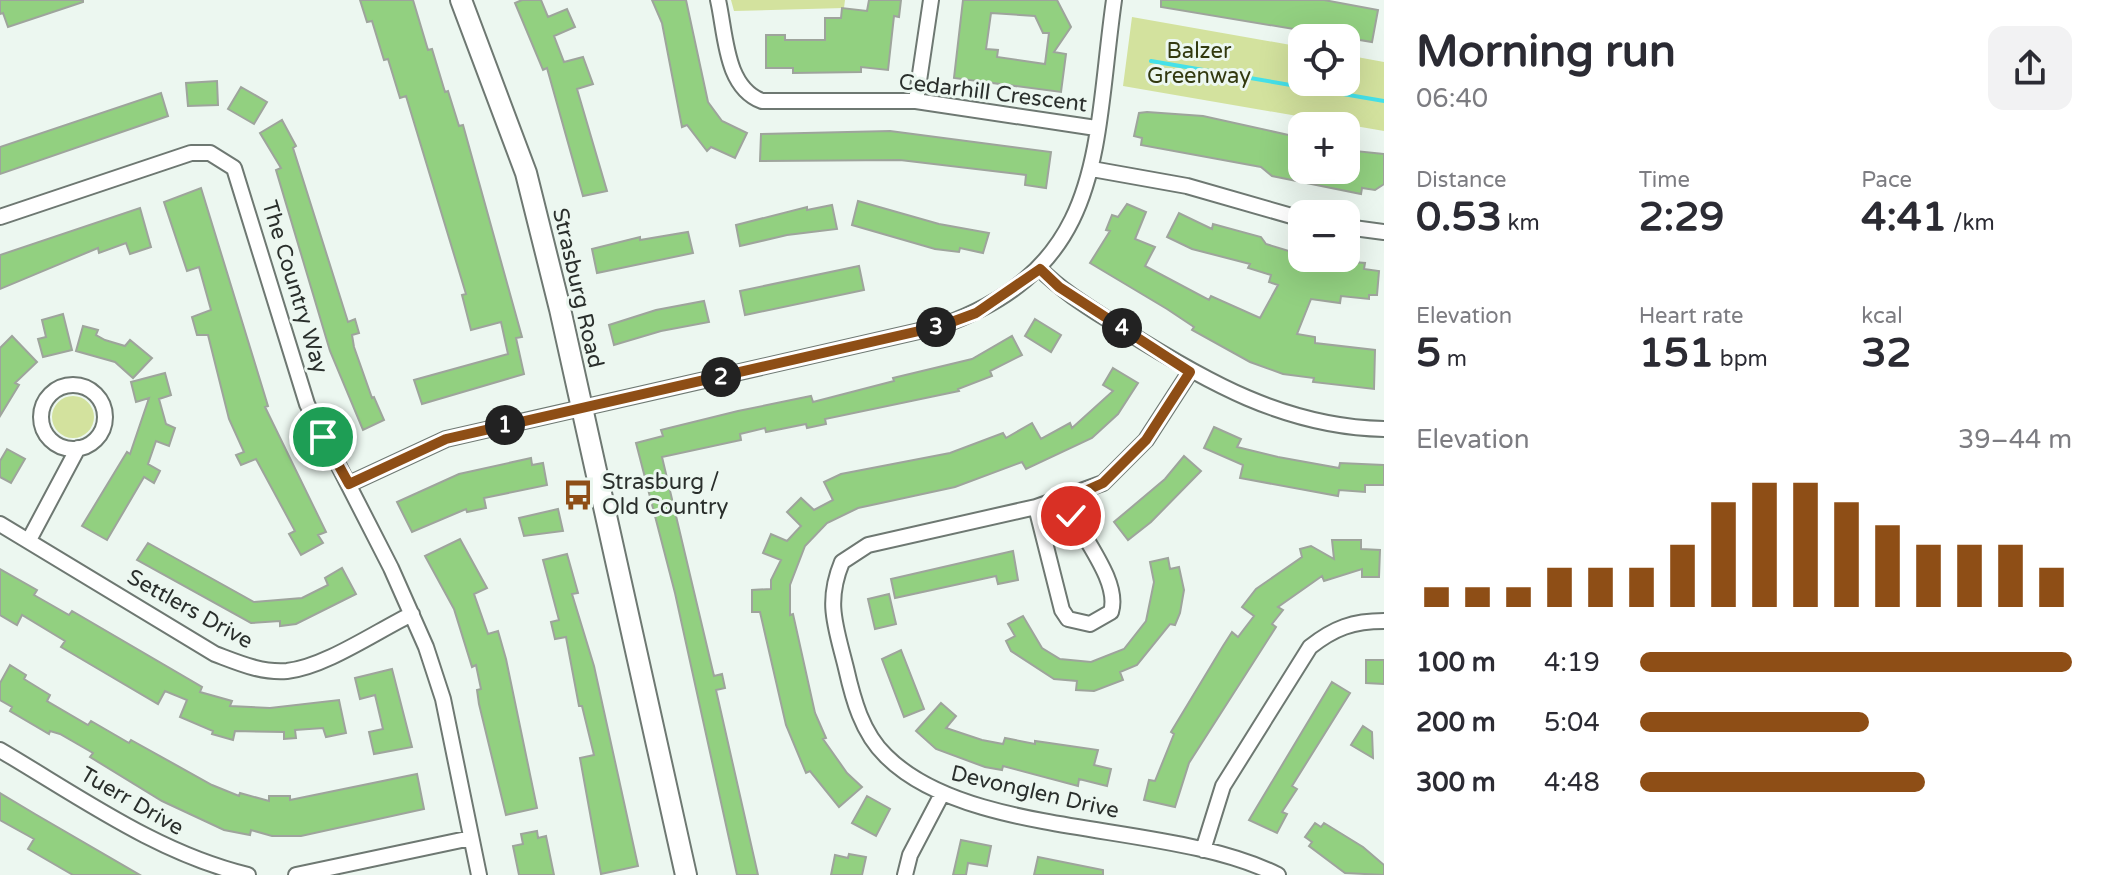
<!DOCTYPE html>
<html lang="en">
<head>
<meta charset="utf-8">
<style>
	body { margin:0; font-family:"Varela Round",sans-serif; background:#f2f2f3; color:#2b2b33; height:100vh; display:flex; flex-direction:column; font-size:30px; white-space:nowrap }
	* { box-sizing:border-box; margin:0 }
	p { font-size:26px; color:#7c7c81 }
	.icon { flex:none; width:44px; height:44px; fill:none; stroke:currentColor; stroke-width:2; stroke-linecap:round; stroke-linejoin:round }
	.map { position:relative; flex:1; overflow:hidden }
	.sheet { display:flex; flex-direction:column; background:#fff; width:720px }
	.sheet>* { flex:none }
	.controls { position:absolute; left:1288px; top:24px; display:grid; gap:16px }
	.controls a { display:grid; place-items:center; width:72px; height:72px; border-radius:16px; background:#fff; box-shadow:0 8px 32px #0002; font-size:40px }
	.pin { position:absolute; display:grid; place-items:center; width:68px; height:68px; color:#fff; margin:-34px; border:4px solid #fff; border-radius:50%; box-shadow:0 2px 8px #0007 }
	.km { position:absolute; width:40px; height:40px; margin:-20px; border-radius:50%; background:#222; color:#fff; font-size:22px; line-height:40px; text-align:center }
	.round { display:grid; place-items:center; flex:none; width:84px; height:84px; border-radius:16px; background:#f2f2f3 }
	.overview { display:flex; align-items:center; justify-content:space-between; height:136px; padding:0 32px }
	h1 { font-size:44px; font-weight:700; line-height:60px }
	.figures { display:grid; grid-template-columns:repeat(3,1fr); gap:12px; height:136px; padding:8px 32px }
	.figures div { display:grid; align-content:center }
	.figures b { font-size:40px; font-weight:700 }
	.figures small { font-size:22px; font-weight:400 }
	.figures p { font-size:22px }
	.chart { height:224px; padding:16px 32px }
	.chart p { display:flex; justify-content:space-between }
	.chart svg { width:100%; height:144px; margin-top:8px; stroke:#8e4e16; stroke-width:6 }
	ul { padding:0 32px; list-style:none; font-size:26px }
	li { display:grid; grid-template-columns:128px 96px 1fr; align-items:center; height:60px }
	li i { height:20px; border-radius:10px; background:#8e4e16 }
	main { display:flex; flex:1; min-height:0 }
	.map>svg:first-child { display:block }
	.green { fill:#d3e29e }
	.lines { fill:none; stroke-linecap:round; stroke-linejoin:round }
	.stream { stroke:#45e1e9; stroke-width:4 }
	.building { fill:#92d080; stroke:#9ea49c; stroke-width:2; fill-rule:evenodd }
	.street-casing { stroke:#6e7872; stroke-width:18 }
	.secondary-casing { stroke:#6e7872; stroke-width:24 }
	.street { stroke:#fff; stroke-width:14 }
	.secondary { stroke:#fff; stroke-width:20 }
	.route-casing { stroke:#fff; stroke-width:16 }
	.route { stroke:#8e4e16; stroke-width:10 }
	.labels { text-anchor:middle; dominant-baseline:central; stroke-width:6; stroke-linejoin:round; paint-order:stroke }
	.park-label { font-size:22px; fill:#32390f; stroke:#ecf7f0 }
	.street-label { font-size:22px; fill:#2a2f2c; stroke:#ecf7f0 }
	.poi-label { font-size:22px; fill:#2a2f2c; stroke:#ecf7f0; text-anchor:start }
</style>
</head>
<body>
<main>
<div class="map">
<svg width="1384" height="875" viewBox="0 0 1384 875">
	<rect width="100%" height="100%" fill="#ecf7f0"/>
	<path class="green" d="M 731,0 L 845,0 L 844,8 L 734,11 Z
		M 1132,17 L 1302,47 L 1302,82 L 1346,82 L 1346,55 L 1384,62 L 1384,131 L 1123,86 Z
		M52 417a21 21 0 1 1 42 0a21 21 0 1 1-42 0Z"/>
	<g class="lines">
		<path class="stream" d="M 1151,61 L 1384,101"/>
	</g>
	<path class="building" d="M 0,0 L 83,0 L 83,2 L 8,27 L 3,13 L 0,14 Z
		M 360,0 L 413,0 L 428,50 L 432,49 L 445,92 L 448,91 L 459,126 L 463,125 L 522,337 L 516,338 L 524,374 L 422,404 L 414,380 L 508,354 L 501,322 L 471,330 L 462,295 L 466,294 L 406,96 L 400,98 L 388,59 L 384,60 L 372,21 L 367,22 Z
		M 522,0 L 541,0 L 548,17 L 567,9 L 575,27 L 554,36 L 564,62 L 583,57 L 593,84 L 577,89 L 607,191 L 583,196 L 547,68 L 543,70 L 515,3 Z
		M 652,0 L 686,0 L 708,102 L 722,121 L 747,133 L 735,158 L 711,147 L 707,151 L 687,125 L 682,127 L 662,23 Z
		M 869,0 L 901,0 L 899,17 L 894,16 L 888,70 L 861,67 L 861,72 L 793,73 L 793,68 L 766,68 L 766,35 L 785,35 L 785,40 L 825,40 L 825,18 L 841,18 L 842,8 L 867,11 Z
		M 963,0 L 1057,0 L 1071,27 L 1054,52 L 1066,54 L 1061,92 L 954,78 ZM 991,13 L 1035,16 L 1043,33 L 1049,33 L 1045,64 L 997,57 L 998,50 L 986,49 Z
		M 1161,0 L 1324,0 L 1378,10 L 1372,42 L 1161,7 Z
		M 217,81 L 218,105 L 188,106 L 186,83 Z
		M 241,87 L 267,102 L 254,124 L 228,109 Z
		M 161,93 L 168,116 L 0,174 L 0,147 Z
		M 1147,112 L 1203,116 L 1302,138 L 1302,170 L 1346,170 L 1346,150 L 1384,154 L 1384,184 L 1375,190 L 1362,188 L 1361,194 L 1272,176 L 1261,167 L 1141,145 L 1142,138 L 1134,136 L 1139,113 Z
		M 282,120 L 296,146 L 293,148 L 348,322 L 355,319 L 359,333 L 352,335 L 354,347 L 372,398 L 374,397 L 384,420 L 363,430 L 330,351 L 276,170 L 281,168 L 260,133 Z
		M 890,131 L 1051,152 L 1046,188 L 1025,185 L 1026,175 L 900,160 L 760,161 L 761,134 Z
		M 201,188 L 268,406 L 265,407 L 326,532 L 318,535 L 323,543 L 301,555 L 289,534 L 295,531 L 256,459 L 241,465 L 236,455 L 244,452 L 229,419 L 208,335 L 197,335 L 192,317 L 211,310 L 199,267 L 187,271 L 164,202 Z
		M 858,201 L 939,224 L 989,233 L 983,253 L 960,248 L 959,252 L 935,249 L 852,225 Z
		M 1127,204 L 1146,212 L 1135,239 L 1155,247 L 1145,266 L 1209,300 L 1211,296 L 1260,318 L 1278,285 L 1269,282 L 1271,275 L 1248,268 L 1250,264 L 1192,249 L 1167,237 L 1179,213 L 1212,229 L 1213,224 L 1261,237 L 1266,244 L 1292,252 L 1298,230 L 1302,230 L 1302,258 L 1365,263 L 1364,269 L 1379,271 L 1377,295 L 1369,295 L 1369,299 L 1341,296 L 1340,303 L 1311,299 L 1297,334 L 1315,337 L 1315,343 L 1375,350 L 1374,389 L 1313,382 L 1314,378 L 1283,374 L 1250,362 L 1192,330 L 1194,327 L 1167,309 L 1090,263 L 1110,231 L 1106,230 L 1112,215 L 1118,217 Z
		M 832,205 L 837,229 L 787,235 L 740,246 L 736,225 L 807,207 L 807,210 Z
		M 140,208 L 151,247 L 130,254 L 126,243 L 99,253 L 98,248 L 0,289 L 0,255 Z
		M 688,232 L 693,253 L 597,273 L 592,249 L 640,237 L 640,240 Z
		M 859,266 L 864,290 L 745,315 L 740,291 Z
		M 704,301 L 709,322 L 661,331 L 614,345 L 609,325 L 656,310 Z
		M 63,314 L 72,350 L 43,357 L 38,339 L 46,337 L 42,320 Z
		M 1035,319 L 1061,335 L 1051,352 L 1025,336 Z
		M 83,326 L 98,330 L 96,335 L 105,340 L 125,346 L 130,340 L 152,358 L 133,378 L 115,362 L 76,351 Z
		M 12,336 L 37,362 L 15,383 L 19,385 L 0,416 L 0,348 Z
		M 1012,336 L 1022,355 L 990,371 L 992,376 L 958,389 L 959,391 L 825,419 L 826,424 L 807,428 L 806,424 L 766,432 L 765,428 L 740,434 L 741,440 L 662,457 L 714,676 L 722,674 L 725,688 L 716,690 L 758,875 L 737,875 L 675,593 L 636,443 L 663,436 L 661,430 L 738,411 L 811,396 L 813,402 L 894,381 L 893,378 L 972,359 Z
		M 1113,368 L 1138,383 L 1118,414 L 1092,438 L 1026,469 L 1022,462 L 955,487 L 858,508 L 827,523 L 805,546 L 790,585 L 790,615 L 793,614 L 815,713 L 826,738 L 823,739 L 847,773 L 862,787 L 839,807 L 810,771 L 806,773 L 786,725 L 760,612 L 752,612 L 752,590 L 771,589 L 771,580 L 781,560 L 763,553 L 771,534 L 787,541 L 801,526 L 787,512 L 801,498 L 814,510 L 833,500 L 824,482 L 841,474 L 950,453 L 1003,433 L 1006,438 L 1032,423 L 1041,439 L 1070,423 L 1072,428 L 1113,391 L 1103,385 Z
		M 165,373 L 171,395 L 159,399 L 166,424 L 175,428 L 169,446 L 156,441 L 148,464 L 160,471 L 154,483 L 144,477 L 107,540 L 82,526 L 127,452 L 130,454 L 149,398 L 136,402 L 131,382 Z
		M 1214,427 L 1241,439 L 1237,447 L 1278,457 L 1339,468 L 1340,463 L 1384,465 L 1384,485 L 1365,485 L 1365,492 L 1339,490 L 1338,496 L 1240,478 L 1243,465 L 1204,448 Z
		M 7,449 L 25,459 L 11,483 L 0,477 L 0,461 Z
		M 1184,456 L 1201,471 L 1151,522 L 1128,540 L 1114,522 L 1165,479 Z
		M 531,458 L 532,465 L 543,463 L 547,485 L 484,498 L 486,508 L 467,512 L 466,509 L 412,532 L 397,502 L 459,474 Z
		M 558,509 L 563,531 L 524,536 L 519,518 Z
		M 460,539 L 487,588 L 474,594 L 488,634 L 498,631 L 506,659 L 537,808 L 506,815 L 479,704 L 477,690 L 481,689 L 476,665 L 472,667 L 454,609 L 425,556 Z
		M 1332,540 L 1361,540 L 1361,549 L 1380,550 L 1379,577 L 1362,577 L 1362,569 L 1324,581 L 1322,576 L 1278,607 L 1283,610 L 1272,624 L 1276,627 L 1189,763 L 1175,807 L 1144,800 L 1149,780 L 1155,781 L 1174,734 L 1171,732 L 1223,646 L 1232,632 L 1238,637 L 1254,616 L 1242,607 L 1256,589 L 1302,557 L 1300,549 L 1311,546 L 1334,559 Z
		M 148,543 L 254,602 L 302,598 L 328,585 L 325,578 L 342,568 L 356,594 L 296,624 L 280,626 L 280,621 L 251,623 L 137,560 Z
		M 1013,551 L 1018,580 L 998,584 L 996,576 L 895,598 L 891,579 Z
		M 567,554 L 578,593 L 572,594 L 594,666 L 638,866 L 601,874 L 580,758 L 594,755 L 582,706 L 579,706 L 566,637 L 555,639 L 551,622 L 559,620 L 543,560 Z
		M 1168,558 L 1170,569 L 1179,567 L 1184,590 L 1180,613 L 1175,625 L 1170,624 L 1137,665 L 1120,672 L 1123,680 L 1094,691 L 1076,690 L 1077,681 L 1054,679 L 1011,651 L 1006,641 L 1015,636 L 1008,624 L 1023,616 L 1042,648 L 1060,659 L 1091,662 L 1124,649 L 1146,621 L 1154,582 L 1150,562 Z
		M 0,569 L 37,590 L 34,595 L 69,615 L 72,611 L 202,687 L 200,692 L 232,701 L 230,706 L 270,708 L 339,700 L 346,733 L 326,737 L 323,728 L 295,730 L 296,738 L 284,739 L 284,732 L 235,731 L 233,740 L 212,734 L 213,731 L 180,717 L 187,700 L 165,691 L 158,704 L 61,647 L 65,641 L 22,615 L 17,625 L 0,615 Z
		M 889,594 L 896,624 L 875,629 L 868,599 Z
		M 901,650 L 924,709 L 904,717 L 882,659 Z
		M 1366,660 L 1384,660 L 1384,684 L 1366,683 Z
		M 10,665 L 26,675 L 24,679 L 50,695 L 47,701 L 88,725 L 91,721 L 129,743 L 131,740 L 212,785 L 239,796 L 240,793 L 269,801 L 269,796 L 290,796 L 290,800 L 417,774 L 424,809 L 301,836 L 272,836 L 251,830 L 250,835 L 224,830 L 162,801 L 90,757 L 93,753 L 60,734 L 50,731 L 49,734 L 10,711 L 12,707 L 0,700 L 0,683 Z
		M 392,669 L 412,747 L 374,754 L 369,732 L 383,729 L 375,695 L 360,699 L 355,678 Z
		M 1332,682 L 1350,693 L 1292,786 L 1297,789 L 1282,812 L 1287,814 L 1277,833 L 1249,820 Z
		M 941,703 L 956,716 L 946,728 L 982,740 L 1003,744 L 1005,738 L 1035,744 L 1035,741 L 1098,750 L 1094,765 L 1111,769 L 1107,786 L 1079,779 L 1078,786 L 1003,766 L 1002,770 L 985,767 L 936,749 L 916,731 Z
		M 1363,726 L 1372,732 L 1373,758 L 1351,745 Z
		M 0,793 L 35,814 L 140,875 L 73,875 L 28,849 L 34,839 L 0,820 Z
		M 867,796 L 890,809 L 876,836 L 852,823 Z
		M 1315,823 L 1321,827 L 1324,823 L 1363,847 L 1384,865 L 1384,875 L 1345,873 L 1309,846 L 1312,842 L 1305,837 Z
		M 537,831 L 538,838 L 546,836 L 554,875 L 519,875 L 513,846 L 523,844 L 521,834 Z
		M 961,840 L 991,846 L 987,866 L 968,863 L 966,875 L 953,875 Z
		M 849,854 L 866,857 L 862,875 L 831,875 L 835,855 L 848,858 Z
		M 1038,857 L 1103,870 L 1103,875 L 1034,875 Z"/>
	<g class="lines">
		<g class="street-casing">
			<path id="street" d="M 718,0 C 726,35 725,87 762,101 L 916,101 L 1096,128
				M 916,101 L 931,0
				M 1092,169 L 1187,186 L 1302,219
				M 0,217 L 191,153 L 210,153 L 234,168 L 307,404 L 391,568 L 426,647 L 443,699 L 479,875
				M 1346,227 L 1384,232
				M 1040,269 C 1065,294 1095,311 1124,330 C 1205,381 1285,427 1384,429
				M 1190,372 L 1146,440 L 1103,483 L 1036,507 L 868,545 L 842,562 C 825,603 836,627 846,668 C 853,699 862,733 886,756 C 970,840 1169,820 1278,875
				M41 417a32 32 0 1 1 64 0a32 32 0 1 1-64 0Z
				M 349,484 L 446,439 L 941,326 C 1107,266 1093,149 1114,0
				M 1036,507 L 1062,610 L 1068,619 L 1090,624 L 1111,612 C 1121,580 1078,533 1065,500
				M 0,524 L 215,654 C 239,663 261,673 287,671 C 325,667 377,631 412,614
				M 29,540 L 78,448
				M 0,750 C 80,797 157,853 248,875
				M 1203,850 L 1223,786 L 1310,647 C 1334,628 1353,621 1384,621
				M 296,875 L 471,838
				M 905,875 L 910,855 L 942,794"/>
		</g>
		<g class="secondary-casing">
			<path id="secondary" d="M 461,0 L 526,173 L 560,309 L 686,875"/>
		</g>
		<use href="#street" class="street"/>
		<use href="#secondary" class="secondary"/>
	</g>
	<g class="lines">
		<g class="route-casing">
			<path id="route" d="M 323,437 L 349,484 L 446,439 L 941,326 L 976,313 L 1040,269 L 1059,287 L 1190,372 L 1146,440 L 1103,483 L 1065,500 L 1071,516"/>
		</g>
		<use href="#route" class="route"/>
	</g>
	<defs>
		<g id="bus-bare" transform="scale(2.4)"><path d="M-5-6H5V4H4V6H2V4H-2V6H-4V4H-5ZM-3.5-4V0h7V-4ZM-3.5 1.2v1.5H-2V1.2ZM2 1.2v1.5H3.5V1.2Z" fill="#8e4e16" stroke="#ecf7f0" stroke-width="2.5" paint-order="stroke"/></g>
	</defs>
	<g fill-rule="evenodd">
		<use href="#bus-bare" x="578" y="495"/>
	</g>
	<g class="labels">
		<g class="park-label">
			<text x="1199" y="51">Balzer<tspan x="1199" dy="25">Greenway</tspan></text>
		</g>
		<g class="street-label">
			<text transform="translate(993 93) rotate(7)">Cedarhill Crescent</text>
			<text transform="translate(295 287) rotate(73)">The Country Way</text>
			<text transform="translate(578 288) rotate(77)">Strasburg Road</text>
			<text transform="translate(190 609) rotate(29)">Settlers Drive</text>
			<text transform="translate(1035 792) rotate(13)">Devonglen Drive</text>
			<text transform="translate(132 801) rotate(30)">Tuerr Drive</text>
		</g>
		<g class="poi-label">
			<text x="602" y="482">Strasburg /<tspan x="602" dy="25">Old Country</tspan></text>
		</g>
	</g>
</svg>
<div class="controls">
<a><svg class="icon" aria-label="locate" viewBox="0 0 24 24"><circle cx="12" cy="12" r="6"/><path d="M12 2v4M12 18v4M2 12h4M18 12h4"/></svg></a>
<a>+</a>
<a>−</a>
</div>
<div class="pin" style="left:323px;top:437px;background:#1e9e55"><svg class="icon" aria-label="arrive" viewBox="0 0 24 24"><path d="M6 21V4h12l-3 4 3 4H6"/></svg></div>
<div class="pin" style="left:1071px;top:516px;background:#d93025"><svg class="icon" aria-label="check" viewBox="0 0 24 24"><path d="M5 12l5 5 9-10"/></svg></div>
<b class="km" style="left:505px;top:425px">1</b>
<b class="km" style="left:721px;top:377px">2</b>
<b class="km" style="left:936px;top:327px">3</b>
<b class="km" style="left:1122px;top:328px">4</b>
</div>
<section class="sheet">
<div class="overview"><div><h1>Morning run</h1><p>06:40</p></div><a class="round"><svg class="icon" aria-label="share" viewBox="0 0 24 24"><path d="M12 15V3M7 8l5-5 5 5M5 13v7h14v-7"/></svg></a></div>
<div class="figures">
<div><p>Distance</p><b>0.53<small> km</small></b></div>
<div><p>Time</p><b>2:29</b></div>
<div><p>Pace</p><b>4:41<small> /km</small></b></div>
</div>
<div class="figures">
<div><p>Elevation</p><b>5<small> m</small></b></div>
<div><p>Heart rate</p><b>151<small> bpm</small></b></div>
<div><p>kcal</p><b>32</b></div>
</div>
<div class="chart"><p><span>Elevation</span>39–44 m</p>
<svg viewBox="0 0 160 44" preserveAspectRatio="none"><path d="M5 44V38M15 44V38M25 44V38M35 44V32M45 44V32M55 44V32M65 44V25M75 44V12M85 44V6M95 44V6M105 44V12M115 44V19M125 44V25M135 44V25M145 44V25M155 44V32"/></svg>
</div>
<ul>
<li><b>100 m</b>4:19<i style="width:100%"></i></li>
<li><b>200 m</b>5:04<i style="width:53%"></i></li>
<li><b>300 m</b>4:48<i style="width:66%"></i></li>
</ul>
</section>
</main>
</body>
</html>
